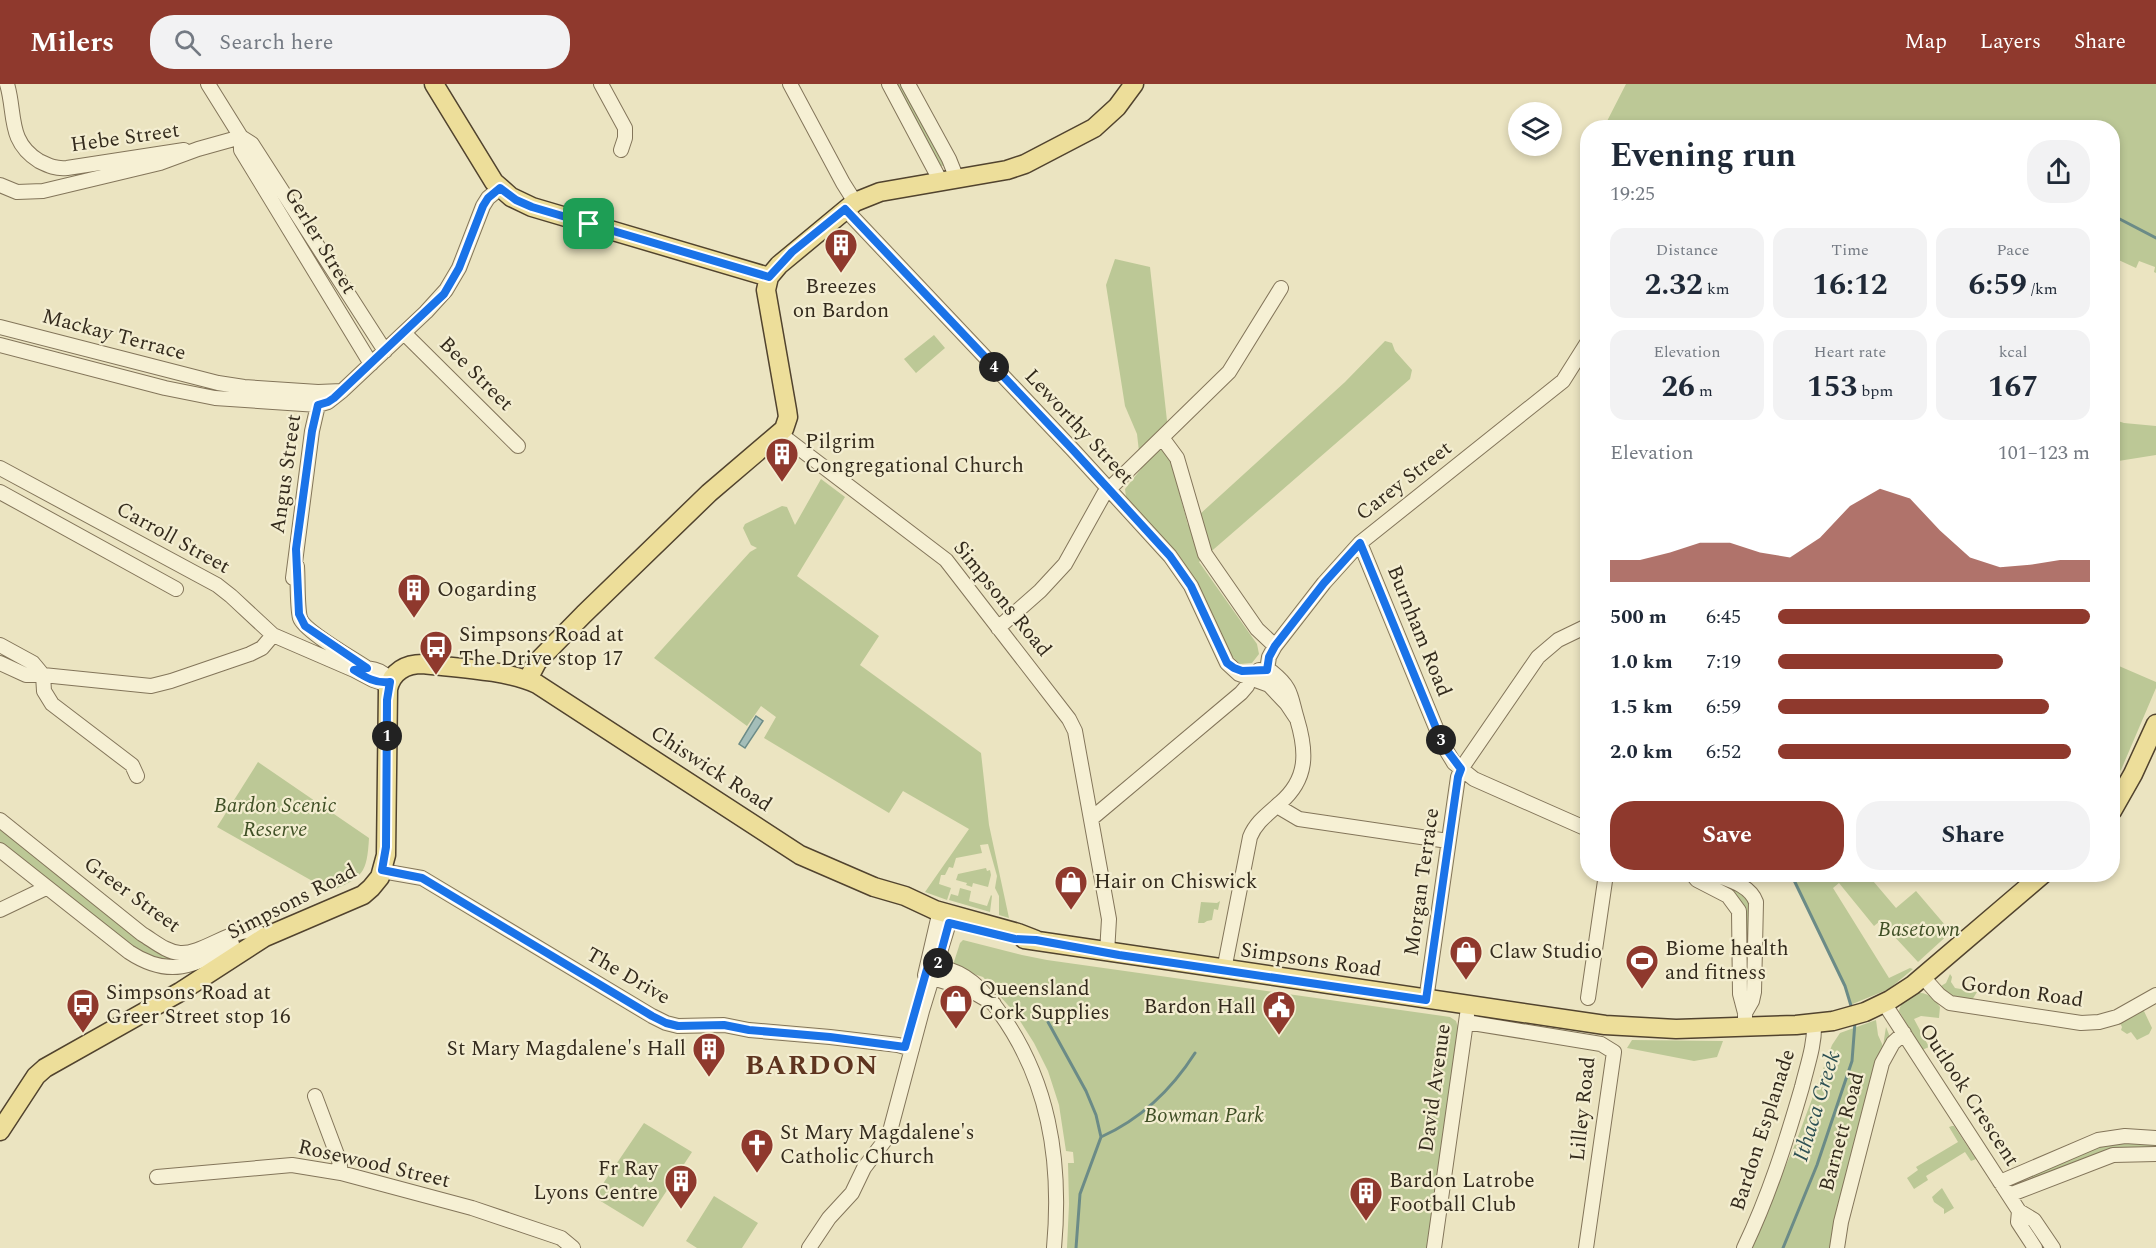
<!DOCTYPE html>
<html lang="en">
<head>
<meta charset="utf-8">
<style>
	body { margin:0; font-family:Spectral,serif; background:#f2f2f3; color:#1f2937; height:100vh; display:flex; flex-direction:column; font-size:22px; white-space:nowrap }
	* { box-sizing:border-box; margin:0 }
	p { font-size:20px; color:#747a83 }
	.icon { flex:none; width:33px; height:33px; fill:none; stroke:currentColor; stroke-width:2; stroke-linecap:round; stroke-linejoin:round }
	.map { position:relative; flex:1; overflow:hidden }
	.details { position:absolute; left:1580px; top:36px; width:540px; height:762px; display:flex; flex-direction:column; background:#fff; border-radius:24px; box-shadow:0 3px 9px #0003 }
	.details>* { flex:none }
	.controls { position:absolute; left:1508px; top:18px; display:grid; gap:12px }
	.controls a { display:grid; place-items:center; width:54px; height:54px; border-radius:50%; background:#fff; box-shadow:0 3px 9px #0003; font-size:30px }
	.pin { position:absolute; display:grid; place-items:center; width:51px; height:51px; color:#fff; margin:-26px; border-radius:12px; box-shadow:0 3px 9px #0006 }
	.km { position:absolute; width:30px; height:30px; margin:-15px; border-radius:50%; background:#222; color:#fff; font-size:16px; line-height:30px; text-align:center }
	.round { display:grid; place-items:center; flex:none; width:63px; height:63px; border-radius:24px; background:#f2f2f3 }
	.headline { display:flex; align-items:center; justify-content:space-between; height:102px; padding:0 30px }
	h1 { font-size:33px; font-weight:700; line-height:45px }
	.stats { display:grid; grid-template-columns:repeat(3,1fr); gap:9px; height:102px; padding:6px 30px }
	.stats div { display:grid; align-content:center; border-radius:15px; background:#f2f2f3; text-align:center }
	.stats b { font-size:30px; font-weight:700 }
	.stats small { font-size:16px; font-weight:400 }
	.stats p { font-size:16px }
	.chart { height:168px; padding:12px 30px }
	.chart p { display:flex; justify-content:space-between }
	.chart svg { width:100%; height:108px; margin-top:6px; fill:#8f392d; opacity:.7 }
	.primary-button { display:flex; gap:12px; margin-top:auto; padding:12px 30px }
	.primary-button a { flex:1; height:69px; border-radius:24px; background:#8f392d; color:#fff; font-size:24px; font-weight:700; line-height:69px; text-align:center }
	.primary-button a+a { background:#f2f2f3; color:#1f2937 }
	ul { padding:0 30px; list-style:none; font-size:20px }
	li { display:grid; grid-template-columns:96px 72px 1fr; align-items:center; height:45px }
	li i { height:15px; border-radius:8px; background:#8f392d }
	header { display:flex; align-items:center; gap:36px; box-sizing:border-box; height:84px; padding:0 30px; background:#8f392d; color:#fff }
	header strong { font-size:28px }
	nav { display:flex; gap:33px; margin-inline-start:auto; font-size:21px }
	.search { width:420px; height:54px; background:#f2f2f3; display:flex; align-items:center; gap:15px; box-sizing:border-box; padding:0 21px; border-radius:24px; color:#747a83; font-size:22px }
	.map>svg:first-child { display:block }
	.green { fill:#bcc896 }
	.water { fill:#a4beb9; stroke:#6b8b87; stroke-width:1.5 }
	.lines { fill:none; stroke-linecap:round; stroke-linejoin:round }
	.stream { stroke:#6b8b87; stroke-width:3 }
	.minor-casing { stroke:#83755a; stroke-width:16 }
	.major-casing { stroke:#51432e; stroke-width:21 }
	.minor { stroke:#f6f0d4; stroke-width:14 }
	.major { stroke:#edde9a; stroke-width:18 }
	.route-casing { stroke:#fff; stroke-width:12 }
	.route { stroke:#1a73e8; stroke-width:8 }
	.labels { text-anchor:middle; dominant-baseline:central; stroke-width:4.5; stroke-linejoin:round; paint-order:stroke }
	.street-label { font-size:21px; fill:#342b1d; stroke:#f3edd0 }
	.poi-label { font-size:21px; fill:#342b1d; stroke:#f3edd0; text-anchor:start }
	.park-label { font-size:21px; font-style:italic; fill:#3f4f25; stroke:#f3edd0 }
	.water-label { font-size:22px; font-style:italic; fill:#2d5053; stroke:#f3edd0 }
	.district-label { font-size:27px; font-weight:bold; letter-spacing:1.5px; fill:#5e341f; stroke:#f3edd0 }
</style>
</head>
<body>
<header>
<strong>Milers</strong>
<div class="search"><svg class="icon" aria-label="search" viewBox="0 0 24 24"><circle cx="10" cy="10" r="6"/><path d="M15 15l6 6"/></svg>Search here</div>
<nav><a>Map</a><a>Layers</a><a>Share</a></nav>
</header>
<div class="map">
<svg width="2156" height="1164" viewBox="0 0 2156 1164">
	<rect width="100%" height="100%" fill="#ebe4c1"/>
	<path class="green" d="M 891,0 L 905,0 L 944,81 L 940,83 Z
		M 1626,0 L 2156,0 L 2156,189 L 2154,188 L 2155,183 L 2139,177 L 2136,184 L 2112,173 L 2112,44 L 1604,43 Z
		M 1115,175 L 1150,183 L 1172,382 L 1188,441 L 1345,298 L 1385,257 L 1392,259 L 1395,267 L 1412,286 L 1410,295 L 1199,478 L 1257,560 L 1259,570 L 1252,579 L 1240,580 C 1218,562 1209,517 1191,492 C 1172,464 1147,440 1126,413 L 1125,405 L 1141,385 L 1137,350 L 1125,322 L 1106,201 Z
		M 934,251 L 945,264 L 916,289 L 904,275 Z
		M 2112,335 L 2124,339 L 2156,342 L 2156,371 L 2112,378 Z
		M 821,395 L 845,413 L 797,492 L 879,552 L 860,581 L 981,669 L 989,741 L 1009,834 L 999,831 L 999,812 L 995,804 L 997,792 L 988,760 L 980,761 L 982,769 L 956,774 L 953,784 L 949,783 L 945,791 L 941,791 L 939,800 L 951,804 L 947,816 L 925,808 L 969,745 L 903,707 L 889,729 L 764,654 L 776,633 L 761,622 L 747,642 L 654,574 L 750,468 L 757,464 L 751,461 L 743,444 L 745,440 L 782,422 L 787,423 L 795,441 Z
		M 2112,579 L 2156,598 L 2156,604 L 2121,686 L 2116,690 L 2112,690 Z
		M 258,678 L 369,754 C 367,789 363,794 330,807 L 217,743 Z
		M 0,741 L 189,877 L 155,877 L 131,865 L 0,758 Z
		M 986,784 L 987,787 L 990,786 L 991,791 L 988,803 L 973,799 L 972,803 L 966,801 L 967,799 L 956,796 L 958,790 Z
		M 1698,791 L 1743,806 L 1753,816 L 1752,904 L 1747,910 L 1745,907 L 1745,837 Z
		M 1791,791 L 1868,791 L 1896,824 L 1916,807 L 1951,848 L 1918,878 L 1880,837 L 1874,842 L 1839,799 L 1833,804 L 1889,894 L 1910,884 L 1913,885 L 1889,905 L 1850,921 L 1845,902 Z
		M 960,804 L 971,807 L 969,817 L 987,822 L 991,811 L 992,812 L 990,828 L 949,816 L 951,810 L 958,812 Z
		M 1220,817 L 1218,826 L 1214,825 L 1212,836 L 1207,837 L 1204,839 L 1198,839 L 1201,818 L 1217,819 Z
		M 963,856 L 1022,871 L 1047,876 L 1450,933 L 1456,937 L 1459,946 L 1430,1164 L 1067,1164 L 1069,1120 L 1068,1079 L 1074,1079 L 1073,1068 L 1066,1067 L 1059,1021 L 1048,987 L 1034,959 L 1015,929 L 983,893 L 955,884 L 953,881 L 960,859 Z
		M 1950,890 L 1952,893 L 1951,898 L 1955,904 L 1977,908 L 1972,916 C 1959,914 1947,915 1941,902 L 1946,899 Z
		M 1920,909 C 1929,909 1935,916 1940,923 L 1939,934 L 1921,932 L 1914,935 L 1929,963 L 1922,966 L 1899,927 C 1901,916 1910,911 1920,909 Z
		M 2143,925 L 2152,944 L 2149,950 L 2137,956 L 2131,948 L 2127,950 L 2121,946 L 2122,943 L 2120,939 Z
		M 1876,936 L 1878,951 L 1883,962 L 1886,943 L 1890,953 L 1834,1164 L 1750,1164 L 1796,1058 L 1832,961 L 1840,949 Z
		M 1632,956 L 1723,957 L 1717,973 L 1694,977 L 1627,964 Z
		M 644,1039 L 692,1068 L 643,1143 L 594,1113 Z
		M 1952,1042 L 1954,1042 L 1976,1075 L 1971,1077 L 1965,1068 L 1926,1092 L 1928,1096 L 1914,1105 L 1907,1094 L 1918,1086 L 1916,1083 L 1958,1058 L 1949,1043 Z
		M 2156,1057 L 2156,1067 L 2033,1095 L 2030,1090 L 2104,1059 Z
		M 1942,1104 L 1954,1124 L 1944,1130 L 1944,1125 L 1934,1118 L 1932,1113 Z
		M 714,1112 L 758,1139 L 742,1164 L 697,1164 L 686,1157 Z"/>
	<path class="water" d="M 756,632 L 763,637 L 745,664 L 739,660 Z"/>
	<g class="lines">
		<path class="stream" d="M 2112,131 L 2156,154
			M 1791,790 L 1845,902 L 1852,925
			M 1048,938 L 1086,1007 L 1096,1031 L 1101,1053 L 1080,1110 L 1076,1164
			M 1101,1053 C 1141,1035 1172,1005 1195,969
			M 1783,1164 L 1817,1081 L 1852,977 L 1855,938"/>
		<g class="minor-casing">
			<path id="minor" d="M 7,0 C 16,30 7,57 39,77 C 49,82 56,85 67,84 L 184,66
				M 208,0 L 241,53 L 252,60 L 385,267
				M 601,0 L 625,44 L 625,54 L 621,66
				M 790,0 L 843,99 L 855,118
				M 889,0 L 941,98
				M 908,0 L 949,75 L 957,95
				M 241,53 L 241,66 L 371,280
				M 0,101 L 17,108 L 43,107 L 160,79 L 198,65 L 241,53
				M 845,125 L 1073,366 L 1170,472 L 1191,502 L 1227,579 L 1239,590 L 1269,601 L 1287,620 L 1297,635
				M 0,243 L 218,299 L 244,303 L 318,308 L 342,307
				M 404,249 L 518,362
				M 0,261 L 165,304 L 215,314 L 318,321 L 328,318 L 342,307 L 426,228 L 446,206 L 459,184 L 483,122 L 488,114 L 500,104
				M 779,349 L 946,476 L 1069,635 L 1075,647 L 1109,835 L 1107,869
				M 1163,355 L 1177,374 L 1205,470 L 1257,545 L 1275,562
				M 0,384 L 217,501 L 231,512 L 273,551 L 354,586 L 373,596 L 382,599 L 390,598 C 384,584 367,583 354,586
				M 0,408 L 176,505
				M 1360,459 L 1443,661 L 1454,679 L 1474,695 L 1587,745
				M 297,482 C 298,496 297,522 300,534 C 304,547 354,575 367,584
				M 293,494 L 312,347 L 318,321
				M 998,544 L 1040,507 L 1065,480 L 1104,410 L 1229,288 L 1281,204
				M 0,561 L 33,579 L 43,591
				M 0,579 L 26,591 L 43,591 L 151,602 L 171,597 L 250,570 L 262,564 L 273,551
				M 1267,586 L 1269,573 L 1275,562 L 1324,499 L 1360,459 L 1563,297 L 1587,259
				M 43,591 L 44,607 L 52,620 L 132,681 L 137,692
				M 1277,722 L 1299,735 L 1448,757
				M 1091,735 L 1241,609 L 1247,602 L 1250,593 L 1258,590
				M 0,736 L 142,850 C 154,857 166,868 180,869 C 206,871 243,833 265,853
				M 0,766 L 129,868 C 170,895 194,882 232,860
				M 382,787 L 422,794 L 652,932 L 666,939 L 678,942 L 724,941 L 749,946 L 830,953 L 898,961 L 912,965
				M 1692,790 L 1697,796 L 1728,812 L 1739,827 L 1740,910 L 1745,929 L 1745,942
				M 1713,790 C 1729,796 1750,801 1756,818 L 1754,908 L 1752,917 L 1745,929
				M 0,826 L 46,804
				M 1224,886 L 1250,753 C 1256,738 1268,730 1280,719 C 1308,695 1307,668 1297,635 C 1290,612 1293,605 1272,588 L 1259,586
				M 925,891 L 938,835
				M 1923,893 L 1939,911 L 1950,919 L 2081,939 L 2099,938 L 2117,933 L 2156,911
				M 1588,914 L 1606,790
				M 1426,916 L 1458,693 L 1461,685 L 1538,573 L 1558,556 L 1587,542
				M 1884,919 L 2019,1127 L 2034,1136 L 2053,1164
				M 994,920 L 968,905 L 933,894 L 927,885 C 955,879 979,901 995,922 C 1049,993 1062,1076 1054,1164
				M 1466,938 L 1601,960 L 1614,968 L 1586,1164
				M 315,1012 L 339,1076 L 341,1089
				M 157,1093 L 292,1081 L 341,1089 L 472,1124 L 561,1154 L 573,1164
				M 2000,1098 L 2098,1056 L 2125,1052 L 2156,1054
				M 2009,1111 L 2113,1071 L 2156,1070
				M 2019,1127 L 2018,1138 L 2035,1164
				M 809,1164 L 829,1134 L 852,1109 L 864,1084 L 889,1051 L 922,927 L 949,839
				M 1434,1164 L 1467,931
				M 1744,1164 C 1769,1112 1786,1058 1802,1003 C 1807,982 1815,961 1814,939
				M 1837,1164 L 1841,1138 L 1882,979 L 1893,959 L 1904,949"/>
		</g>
		<g class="major-casing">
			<path id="major" d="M 434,0 L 494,98 L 511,113 L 532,123 L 769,193
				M 528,595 L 537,578 L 584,530 L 709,409 L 784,345 L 788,333 L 787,326 L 766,206 L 769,193 L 779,181 L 855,118 L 880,108 L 1007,86 L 1025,80 L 1094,44 L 1117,23 L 1134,0
				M 2112,727 L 2133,690 L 2156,640
				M 1024,855 L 1605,941 L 1676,945 L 1796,941 L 1833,937 L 1865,928 L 1890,916 L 1913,901 L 2043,790
				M 0,1047 L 36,992 L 45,984 L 180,908 L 265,853 L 363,811 L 371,804 L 380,793 L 386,771 L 388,605 C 392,587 406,580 423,580 C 458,584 506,586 537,600 L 800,771 L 874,803 L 905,812 L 935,826 L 1018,849 L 1036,856"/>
		</g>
		<use href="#minor" class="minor"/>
		<use href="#major" class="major"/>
	</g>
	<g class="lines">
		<g class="route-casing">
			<path id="route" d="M 500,104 L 516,116 L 532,123 L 769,193 L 792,168 L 845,125 L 1073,366 L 1170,472 L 1191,502 L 1227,579 L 1234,584 L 1242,587 L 1267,586 L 1269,573 L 1275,562 L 1324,499 L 1360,459 L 1443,661 L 1461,685 L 1458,693 L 1426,916 L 1119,871 L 1036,856 L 1015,855 L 949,839 L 937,883 L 927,885 L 905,963 L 830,953 L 749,946 L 724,941 L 678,942 L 666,939 L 652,932 L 422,794 L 382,786 L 386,763 L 387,616 L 390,598 C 376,600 365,593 354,586 L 367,584 L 305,542 L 299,530 L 296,465 L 312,347 L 318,321 L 328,318 L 334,314 L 444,210 L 459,184 L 483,122 L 488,114 Z"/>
		</g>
		<use href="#route" class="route"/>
	</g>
	<defs>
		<g id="building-pin" transform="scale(1.725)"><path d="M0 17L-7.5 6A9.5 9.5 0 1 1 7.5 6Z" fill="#8f392d" stroke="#f3edd0"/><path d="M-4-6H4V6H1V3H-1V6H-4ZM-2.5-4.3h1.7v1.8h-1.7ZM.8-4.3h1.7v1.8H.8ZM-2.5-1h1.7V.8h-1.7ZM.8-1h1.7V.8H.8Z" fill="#fff"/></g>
		<g id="bus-pin" transform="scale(1.725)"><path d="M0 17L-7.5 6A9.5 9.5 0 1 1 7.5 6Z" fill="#8f392d" stroke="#f3edd0"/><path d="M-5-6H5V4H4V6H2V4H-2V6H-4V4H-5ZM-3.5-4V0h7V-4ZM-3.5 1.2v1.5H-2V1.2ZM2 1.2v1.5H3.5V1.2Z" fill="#fff"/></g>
		<g id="shop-pin" transform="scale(1.725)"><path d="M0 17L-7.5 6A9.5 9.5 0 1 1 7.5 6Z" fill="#8f392d" stroke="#f3edd0"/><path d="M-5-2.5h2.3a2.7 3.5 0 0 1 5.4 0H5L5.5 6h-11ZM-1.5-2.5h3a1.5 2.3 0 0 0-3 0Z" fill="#fff"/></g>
		<g id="stadium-pin" transform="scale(1.725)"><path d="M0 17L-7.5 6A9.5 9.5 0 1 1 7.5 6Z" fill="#8f392d" stroke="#f3edd0"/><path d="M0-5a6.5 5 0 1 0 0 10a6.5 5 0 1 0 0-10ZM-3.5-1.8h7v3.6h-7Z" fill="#fff"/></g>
		<g id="civic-pin" transform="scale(1.725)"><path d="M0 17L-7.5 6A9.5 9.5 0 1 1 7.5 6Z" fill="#8f392d" stroke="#f3edd0"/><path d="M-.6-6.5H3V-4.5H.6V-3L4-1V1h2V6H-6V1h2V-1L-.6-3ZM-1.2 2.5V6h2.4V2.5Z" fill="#fff"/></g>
		<g id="church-pin" transform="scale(1.725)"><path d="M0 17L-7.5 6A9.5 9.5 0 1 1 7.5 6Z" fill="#8f392d" stroke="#f3edd0"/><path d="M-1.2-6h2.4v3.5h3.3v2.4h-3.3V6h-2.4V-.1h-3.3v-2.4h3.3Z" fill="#fff"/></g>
	</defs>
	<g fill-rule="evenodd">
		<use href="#building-pin" x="841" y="161"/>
		<use href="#building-pin" x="782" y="370"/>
		<use href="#building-pin" x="414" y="506"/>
		<use href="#bus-pin" x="436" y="563"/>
		<use href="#shop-pin" x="1071" y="798"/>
		<use href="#shop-pin" x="1466" y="868"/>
		<use href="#stadium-pin" x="1642" y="877"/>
		<use href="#shop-pin" x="956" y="917"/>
		<use href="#bus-pin" x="83" y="921"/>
		<use href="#civic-pin" x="1279" y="923"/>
		<use href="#building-pin" x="709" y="965"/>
		<use href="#church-pin" x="757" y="1061"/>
		<use href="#building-pin" x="681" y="1097"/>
		<use href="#building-pin" x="1366" y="1109"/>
	</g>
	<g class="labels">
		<g class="street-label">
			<text transform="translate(125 54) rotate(-8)">Hebe Street</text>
			<text transform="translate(320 157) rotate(59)">Gerler Street</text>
			<text transform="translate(114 251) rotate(15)">Mackay Terrace</text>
			<text transform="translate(476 290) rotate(45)">Bee Street</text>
			<text transform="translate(1079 343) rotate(47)">Leworthy Street</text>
			<text transform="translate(286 390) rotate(-82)">Angus Street</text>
			<text transform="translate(1404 397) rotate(-38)">Carey Street</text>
			<text transform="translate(173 454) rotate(29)">Carroll Street</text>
			<text transform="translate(1002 515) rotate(51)">Simpsons Road</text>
			<text transform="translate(1419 547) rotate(68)">Burnham Road</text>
			<text transform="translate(711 685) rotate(33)">Chiswick Road</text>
			<text transform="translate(1422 798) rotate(-82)">Morgan Terrace</text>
			<text transform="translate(132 811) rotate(36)">Greer Street</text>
			<text transform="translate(292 818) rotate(-27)">Simpsons Road</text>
			<text transform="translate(1311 876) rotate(8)">Simpsons Road</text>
			<text transform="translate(628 892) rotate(30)">The Drive</text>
			<text transform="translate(2022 908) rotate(8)">Gordon Road</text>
			<text transform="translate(1435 1004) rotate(-82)">David Avenue</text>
			<text transform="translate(1969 1011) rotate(57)">Outlook Crescent</text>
			<text transform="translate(1583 1025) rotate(-84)">Lilley Road</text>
			<text transform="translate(1763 1046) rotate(-72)">Bardon Esplanade</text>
			<text transform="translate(1842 1048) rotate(-75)">Barnett Road</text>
			<text transform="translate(374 1080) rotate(13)">Rosewood Street</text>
		</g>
		<g class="poi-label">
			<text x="841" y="203" text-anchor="middle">Breezes<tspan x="841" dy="24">on Bardon</tspan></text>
			<text x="805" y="358">Pilgrim<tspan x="805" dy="24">Congregational Church</tspan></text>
			<text x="437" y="506">Oogarding</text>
			<text x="459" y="551">Simpsons Road at<tspan x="459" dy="24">The Drive stop 17</tspan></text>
			<text x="1094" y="798">Hair on Chiswick</text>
			<text x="1665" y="865">Biome health<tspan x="1665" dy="24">and fitness</tspan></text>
			<text x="1489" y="868">Claw Studio</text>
			<text x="979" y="905">Queensland<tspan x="979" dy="24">Cork Supplies</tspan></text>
			<text x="106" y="909">Simpsons Road at<tspan x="106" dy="24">Greer Street stop 16</tspan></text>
			<text x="1256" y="923" text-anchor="end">Bardon Hall</text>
			<text x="686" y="965" text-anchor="end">St Mary Magdalene's Hall</text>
			<text x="780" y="1049">St Mary Magdalene's<tspan x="780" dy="24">Catholic Church</tspan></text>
			<text x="658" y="1085" text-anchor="end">Fr Ray<tspan x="658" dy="24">Lyons Centre</tspan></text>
			<text x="1389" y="1097">Bardon Latrobe<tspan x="1389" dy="24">Football Club</tspan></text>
		</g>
		<g class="park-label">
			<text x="275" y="722">Bardon Scenic<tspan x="275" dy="24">Reserve</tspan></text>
			<text x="1919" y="846">Basetown</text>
			<text x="1204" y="1032">Bowman Park</text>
		</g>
		<g class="water-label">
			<text transform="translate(1817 1022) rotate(-73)">Ithaca Creek</text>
		</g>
		<g class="district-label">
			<text x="812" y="982">BARDON</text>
		</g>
	</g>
</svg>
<div class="controls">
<a><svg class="icon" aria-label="layers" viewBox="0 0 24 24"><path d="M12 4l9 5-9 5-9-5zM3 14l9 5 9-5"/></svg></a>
</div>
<div class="pin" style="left:589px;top:140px;background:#1e9e55"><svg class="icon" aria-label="arrive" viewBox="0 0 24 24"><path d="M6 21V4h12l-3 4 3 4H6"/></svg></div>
<b class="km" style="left:387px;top:652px">1</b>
<b class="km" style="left:938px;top:879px">2</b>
<b class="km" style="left:1441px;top:656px">3</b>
<b class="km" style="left:994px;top:283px">4</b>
<section class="details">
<div class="headline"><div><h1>Evening run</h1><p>19:25</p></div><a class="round"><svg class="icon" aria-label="share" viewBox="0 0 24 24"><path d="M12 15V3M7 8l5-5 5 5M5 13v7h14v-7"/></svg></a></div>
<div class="stats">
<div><p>Distance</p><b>2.32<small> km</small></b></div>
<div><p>Time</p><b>16:12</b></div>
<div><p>Pace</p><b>6:59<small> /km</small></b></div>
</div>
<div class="stats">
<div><p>Elevation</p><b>26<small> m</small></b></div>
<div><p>Heart rate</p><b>153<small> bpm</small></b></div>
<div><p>kcal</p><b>167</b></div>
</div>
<div class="chart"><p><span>Elevation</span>101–123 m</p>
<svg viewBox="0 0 160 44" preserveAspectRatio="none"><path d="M0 44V35L10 35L20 32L30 28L40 28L50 32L60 34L70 26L80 13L90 6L100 10L110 23L120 34L130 38L140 37L150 35L160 35V44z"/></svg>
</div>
<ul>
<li><b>500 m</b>6:45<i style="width:100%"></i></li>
<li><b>1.0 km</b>7:19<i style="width:72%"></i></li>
<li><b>1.5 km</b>6:59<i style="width:87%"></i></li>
<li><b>2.0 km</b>6:52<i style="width:94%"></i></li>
</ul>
<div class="primary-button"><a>Save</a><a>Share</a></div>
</section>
</div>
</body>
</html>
